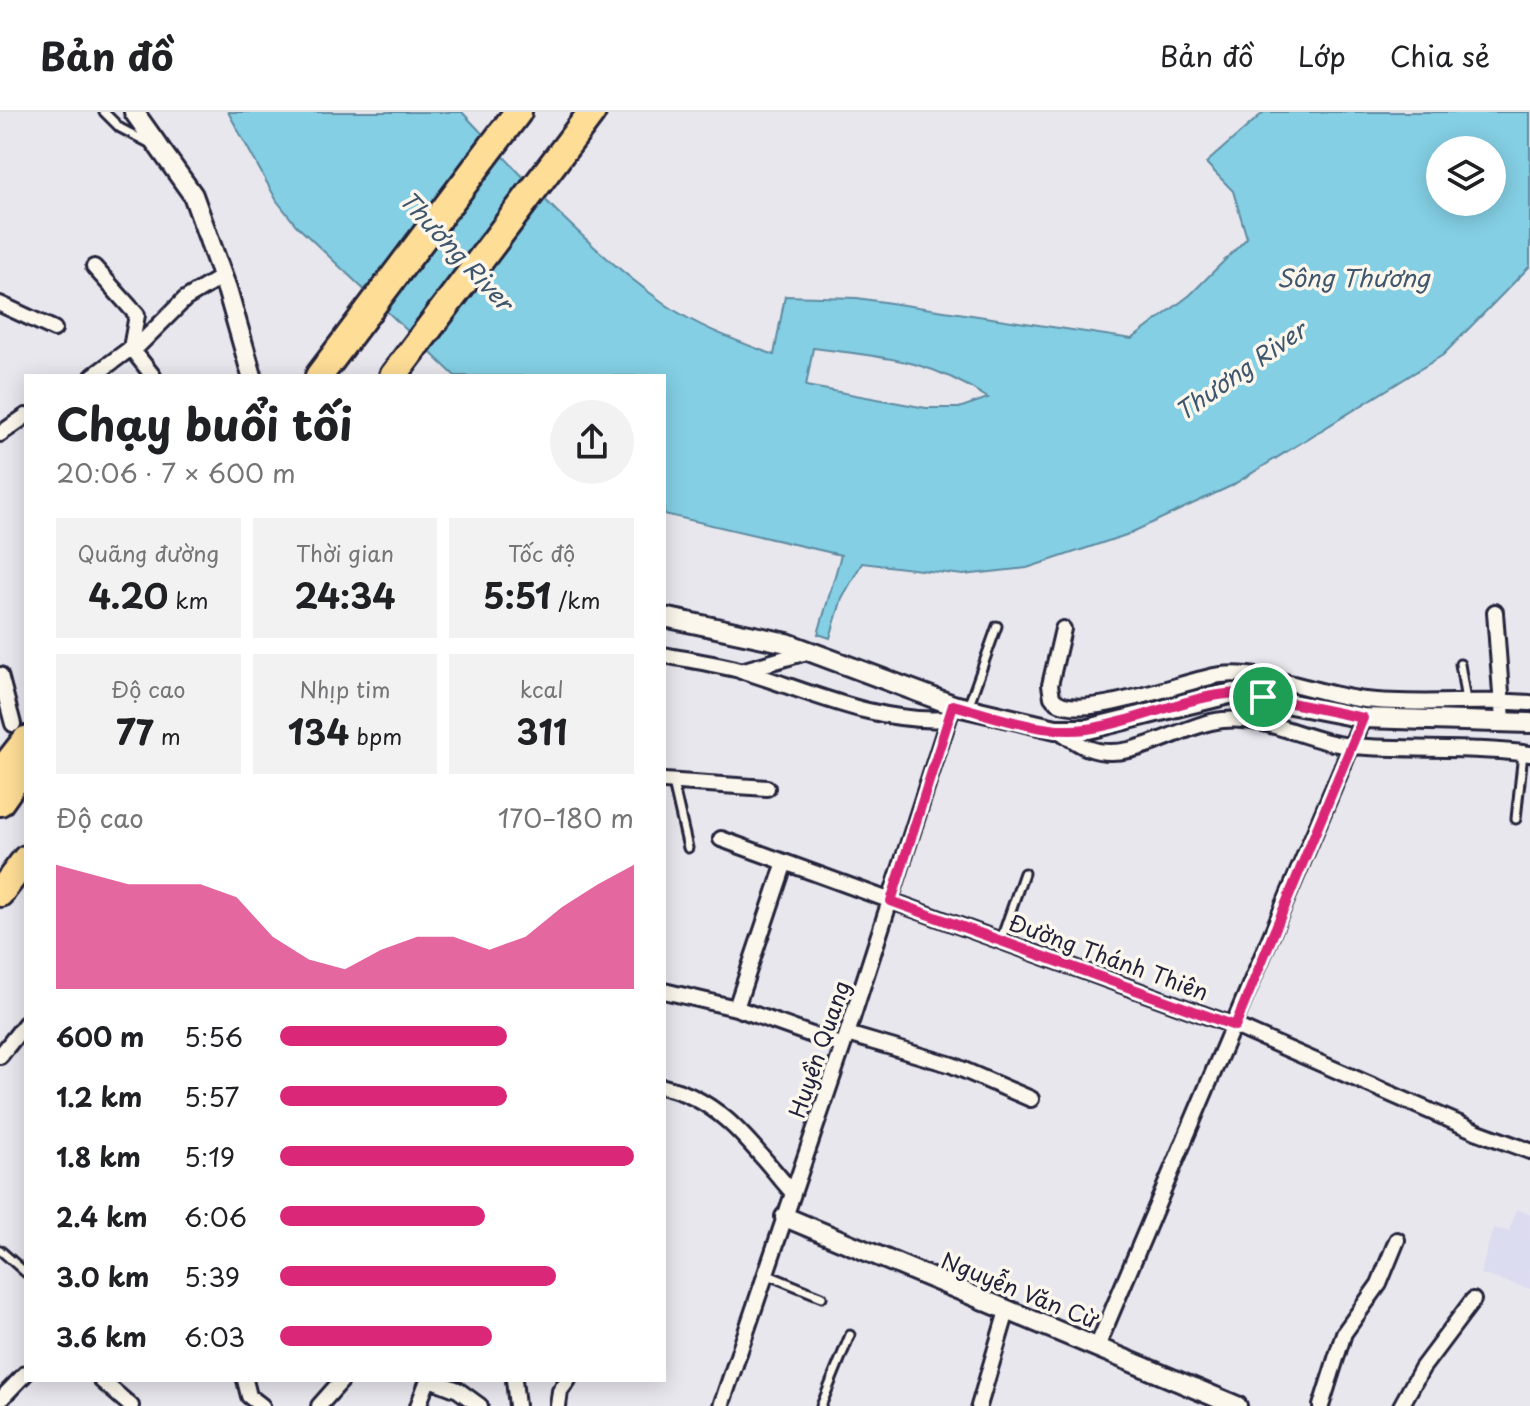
<!DOCTYPE html>
<html lang="vi">
<head>
<meta charset="utf-8">
<style>
	body { margin:0; font-family:"Playpen Sans",sans-serif; background:#f2f2f2; color:#202124; height:100vh; display:flex; flex-direction:column; font-size:30px; white-space:nowrap }
	* { box-sizing:border-box; margin:0 }
	p { font-size:26px; color:#757577 }
	.icon { flex:none; width:44px; height:44px; fill:none; stroke:currentColor; stroke-width:2; stroke-linecap:round; stroke-linejoin:round }
	.map { position:relative; flex:1; overflow:hidden }
	.drawer { position:absolute; left:24px; top:262px; width:642px; height:1008px; display:flex; flex-direction:column; background:#fff; border-radius:0px; box-shadow:0 4px 20px #0003 }
	.drawer>* { flex:none }
	.buttons { position:absolute; left:1426px; top:24px; display:grid; gap:16px }
	.buttons a { display:grid; place-items:center; width:80px; height:80px; border-radius:50%; background:#fff; box-shadow:0 4px 20px #0003; font-size:40px }
	.pin { position:absolute; display:grid; place-items:center; width:68px; height:68px; color:#fff; margin:-34px; border:4px solid #fff; border-radius:50%; box-shadow:0 2px 8px #0007 }
	.round { display:grid; place-items:center; flex:none; width:84px; height:84px; border-radius:42px; background:#f2f2f2 }
	.overview { display:flex; align-items:center; justify-content:space-between; height:136px; padding:0 32px }
	h1 { font-size:44px; font-weight:700; line-height:60px }
	.stats { display:grid; grid-template-columns:repeat(3,1fr); gap:12px; height:136px; padding:8px 32px }
	.stats div { display:grid; align-content:center; border-radius:0px; background:#f2f2f2; text-align:center }
	.stats b { font-size:34px; font-weight:700 }
	.stats small { font-size:22px; font-weight:400 }
	.stats p { font-size:22px }
	.chart { height:224px; padding:16px 32px }
	.chart p { display:flex; justify-content:space-between }
	.chart svg { width:100%; height:144px; margin-top:8px; fill:#db2777; opacity:.7 }
	ul { padding:0 32px; list-style:none; font-size:26px }
	li { display:grid; grid-template-columns:128px 96px 1fr; align-items:center; height:60px }
	li i { height:20px; border-radius:10px; background:#db2777 }
	header { display:flex; align-items:center; gap:48px; box-sizing:border-box; height:112px; padding:0 40px; background:#fff; border-bottom:2px solid #e0e0e0 }
	header strong { font-size:38px }
	nav { display:flex; gap:44px; margin-inline-start:auto; font-size:28px }
	.map>svg:first-child { display:block }
	.built { fill:#dcdcf0 }
	.water { fill:#84cfe4; stroke:#5d8aa0; stroke-width:2; fill-rule:evenodd }
	.lines { fill:none; stroke-linecap:round; stroke-linejoin:round }
	.service-casing { stroke:#22223b; stroke-width:13 }
	.minor-casing { stroke:#22223b; stroke-width:20 }
	.tertiary-casing { stroke:#22223b; stroke-width:24 }
	.motorway-casing { stroke:#22223b; stroke-width:32 }
	.service { stroke:#fbf7ec; stroke-width:7 }
	.minor { stroke:#fbf7ec; stroke-width:14 }
	.tertiary { stroke:#fbf7ec; stroke-width:18 }
	.motorway { stroke:#fedd96; stroke-width:26 }
	.route-casing { stroke:#fff; stroke-width:16 }
	.route { stroke:#db2777; stroke-width:10 }
	.labels { text-anchor:middle; dominant-baseline:central; stroke-width:7; stroke-linejoin:round; paint-order:stroke }
	.street-label { font-size:22px; fill:#22223b; stroke:#fbf7ec }
	.water-label { font-size:24px; font-style:italic; fill:#3f566e; stroke:#fbf7ec }
</style>
</head>
<body>
<header>
<strong>Bản đồ</strong>
<nav><a>Bản đồ</a><a>Lớp</a><a>Chia sẻ</a></nav>
</header>
<div class="map">
<svg width="1530" height="1294" viewBox="0 0 1530 1294">
	<rect width="100%" height="100%" fill="#e9e7ee"/>
	<filter id="ink" filterUnits="userSpaceOnUse"><feTurbulence type="fractalNoise" baseFrequency=".0125" numOctaves="2"/><feDisplacementMap in="SourceGraphic" scale="16" xChannelSelector="R" yChannelSelector="G"/><feConvolveMatrix kernelMatrix="1 2 1 2 8 2 1 2 1" color-interpolation-filters="sRGB"/></filter>
	<g filter="url(#ink)">
		<path class="built" d="M 1516,1097 L 1530,1102 L 1530,1177 L 1480,1162 L 1493,1116 L 1509,1119 Z"/>
		<path class="water" d="M 228,0 L 462,0 C 527,69 589,139 668,194 C 700,216 738,229 774,243 L 785,184 L 857,186 L 1132,227 L 1190,183 L 1247,126 L 1233,79 L 1206,51 L 1264,0 L 1530,0 L 1530,154 L 1443,243 L 1231,374 L 1126,423 L 1027,456 L 963,463 L 862,451 L 842,486 L 830,526 L 818,522 L 841,443 L 664,402 L 664,264 L 455,264 L 296,113 L 277,89 ZM 1440,38 L 1492,38 L 1492,90 L 1440,90 ZM 813,236 C 883,245 927,246 988,286 L 959,296 L 926,296 L 806,274 Z"/>
		<g class="lines">
			<g class="service-casing">
				<path id="service" d="M 104,0 L 120,16 L 149,31
					M 1460,552 L 1466,589
					M 968,595 L 997,514
					M 673,671 L 688,736
					M 1516,707 L 1523,641
					M 1001,827 L 1024,761
					M 0,1138 L 26,1161
					M 766,1162 L 822,1185
					M 821,1294 L 850,1223"/>
			</g>
			<g class="minor-casing">
				<path id="minor" d="M 0,192 L 54,217
					M 131,236 L 153,264
					M 133,239 L 185,187 L 223,164
					M 93,264 L 131,236 L 137,203 L 94,155
					M 0,322 L 26,304
					M 1495,500 L 1503,608
					M 1063,517 L 1050,573 L 1052,585 C 1071,615 1189,566 1221,563 C 1268,558 1318,583 1365,588 C 1420,594 1475,587 1530,591
					M 664,543 C 690,548 717,552 743,559 C 809,579 877,612 947,607
					M 741,559 L 810,539
					M 0,563 L 13,612
					M 1057,617 C 1066,623 1077,632 1088,636 C 1131,653 1181,612 1223,608 C 1268,603 1309,631 1353,634 C 1412,639 1471,634 1530,642
					M 664,669 L 767,676
					M 721,727 L 1235,914 L 1478,1020 L 1530,1039
					M 664,879 L 736,896 L 843,934
					M 736,896 L 784,753
					M 847,922 L 952,953 L 1031,987
					M 0,944 L 26,911
					M 664,975 C 723,988 755,1038 793,1081
					M 1097,1235 L 1363,606
					M 101,1268 L 131,1294
					M 245,1268 L 249,1284 L 262,1294
					M 432,1268 L 458,1278 L 480,1294
					M 514,1268 L 517,1294
					M 0,1288 L 26,1261
					M 319,1294 L 342,1268
					M 418,1294 L 428,1268
					M 558,1294 L 560,1279 L 568,1268
					M 721,1294 L 847,922 L 953,593
					M 979,1294 L 1007,1199
					M 1321,1294 L 1344,1221 L 1379,1172 L 1397,1128
					M 1401,1294 L 1422,1256 L 1473,1188"/>
			</g>
			<g class="tertiary-casing">
				<path id="tertiary" d="M 134,0 L 193,83 L 228,180 L 252,264
					M 664,505 L 787,531 L 953,593 L 1056,617 L 1088,617 L 1233,581 L 1363,606 L 1530,611
					M 785,1105 L 1237,1294"/>
			</g>
			<g class="motorway-casing">
				<path id="motorway" d="M 319,264 L 518,0
					M 393,264 L 592,0
					M 0,661 L 26,628
					M 0,690 L 26,653
					M 0,781 L 26,747"/>
			</g>
			<use href="#service" class="service"/>
			<use href="#minor" class="minor"/>
			<use href="#tertiary" class="tertiary"/>
			<use href="#motorway" class="motorway"/>
		</g>
	</g>
	<g class="lines" filter="url(#ink)">
		<g class="route-casing">
			<path id="route" d="M 1244,581 L 1363,606 L 1235,914 L 891,789 L 953,593 C 995,604 1043,623 1087,617 C 1140,610 1190,581 1244,581 Z"/>
		</g>
		<use href="#route" class="route"/>
	</g>
	<g class="labels">
		<g class="street-label">
			<text transform="translate(1109 844) rotate(20)">Đường Thánh Thiên</text>
			<text transform="translate(818 937) rotate(-71)">Huyền Quang</text>
			<text transform="translate(1020 1177) rotate(22)">Nguyễn Văn Cừ</text>
		</g>
		<g class="water-label">
			<text transform="translate(457 138) rotate(47)">Thương River</text>
			<text x="1353" y="165">Sông Thương</text>
			<text transform="translate(1240 258) rotate(-35)">Thương River</text>
		</g>
	</g>
</svg>
<div class="buttons">
<a><svg class="icon" aria-label="layers" viewBox="0 0 24 24"><path d="M12 4l9 5-9 5-9-5zM3 14l9 5 9-5"/></svg></a>
</div>
<div class="pin" style="left:1263px;top:585px;background:#1e9e55"><svg class="icon" aria-label="arrive" viewBox="0 0 24 24"><path d="M6 21V4h12l-3 4 3 4H6"/></svg></div>
<section class="drawer">
<div class="overview"><div><h1>Chạy buổi tối</h1><p>20:06 · 7 × 600 m</p></div><a class="round"><svg class="icon" aria-label="share" viewBox="0 0 24 24"><path d="M12 15V3M7 8l5-5 5 5M5 13v7h14v-7"/></svg></a></div>
<div class="stats">
<div><p>Quãng đường</p><b>4.20<small> km</small></b></div>
<div><p>Thời gian</p><b>24:34</b></div>
<div><p>Tốc độ</p><b>5:51<small> /km</small></b></div>
</div>
<div class="stats">
<div><p>Độ cao</p><b>77<small> m</small></b></div>
<div><p>Nhịp tim</p><b>134<small> bpm</small></b></div>
<div><p>kcal</p><b>311</b></div>
</div>
<div class="chart"><p><span>Độ cao</span>170–180 m</p>
<svg viewBox="0 0 160 44" preserveAspectRatio="none"><path d="M0 44V6L10 9L20 12L30 12L40 12L50 16L60 28L70 35L80 38L90 32L100 28L110 28L120 32L130 28L140 19L150 12L160 6V44z"/></svg>
</div>
<ul>
<li><b>600 m</b>5:56<i style="width:64%"></i></li>
<li><b>1.2 km</b>5:57<i style="width:64%"></i></li>
<li><b>1.8 km</b>5:19<i style="width:100%"></i></li>
<li><b>2.4 km</b>6:06<i style="width:58%"></i></li>
<li><b>3.0 km</b>5:39<i style="width:78%"></i></li>
<li><b>3.6 km</b>6:03<i style="width:60%"></i></li>
</ul>
</section>
</div>
</body>
</html>
